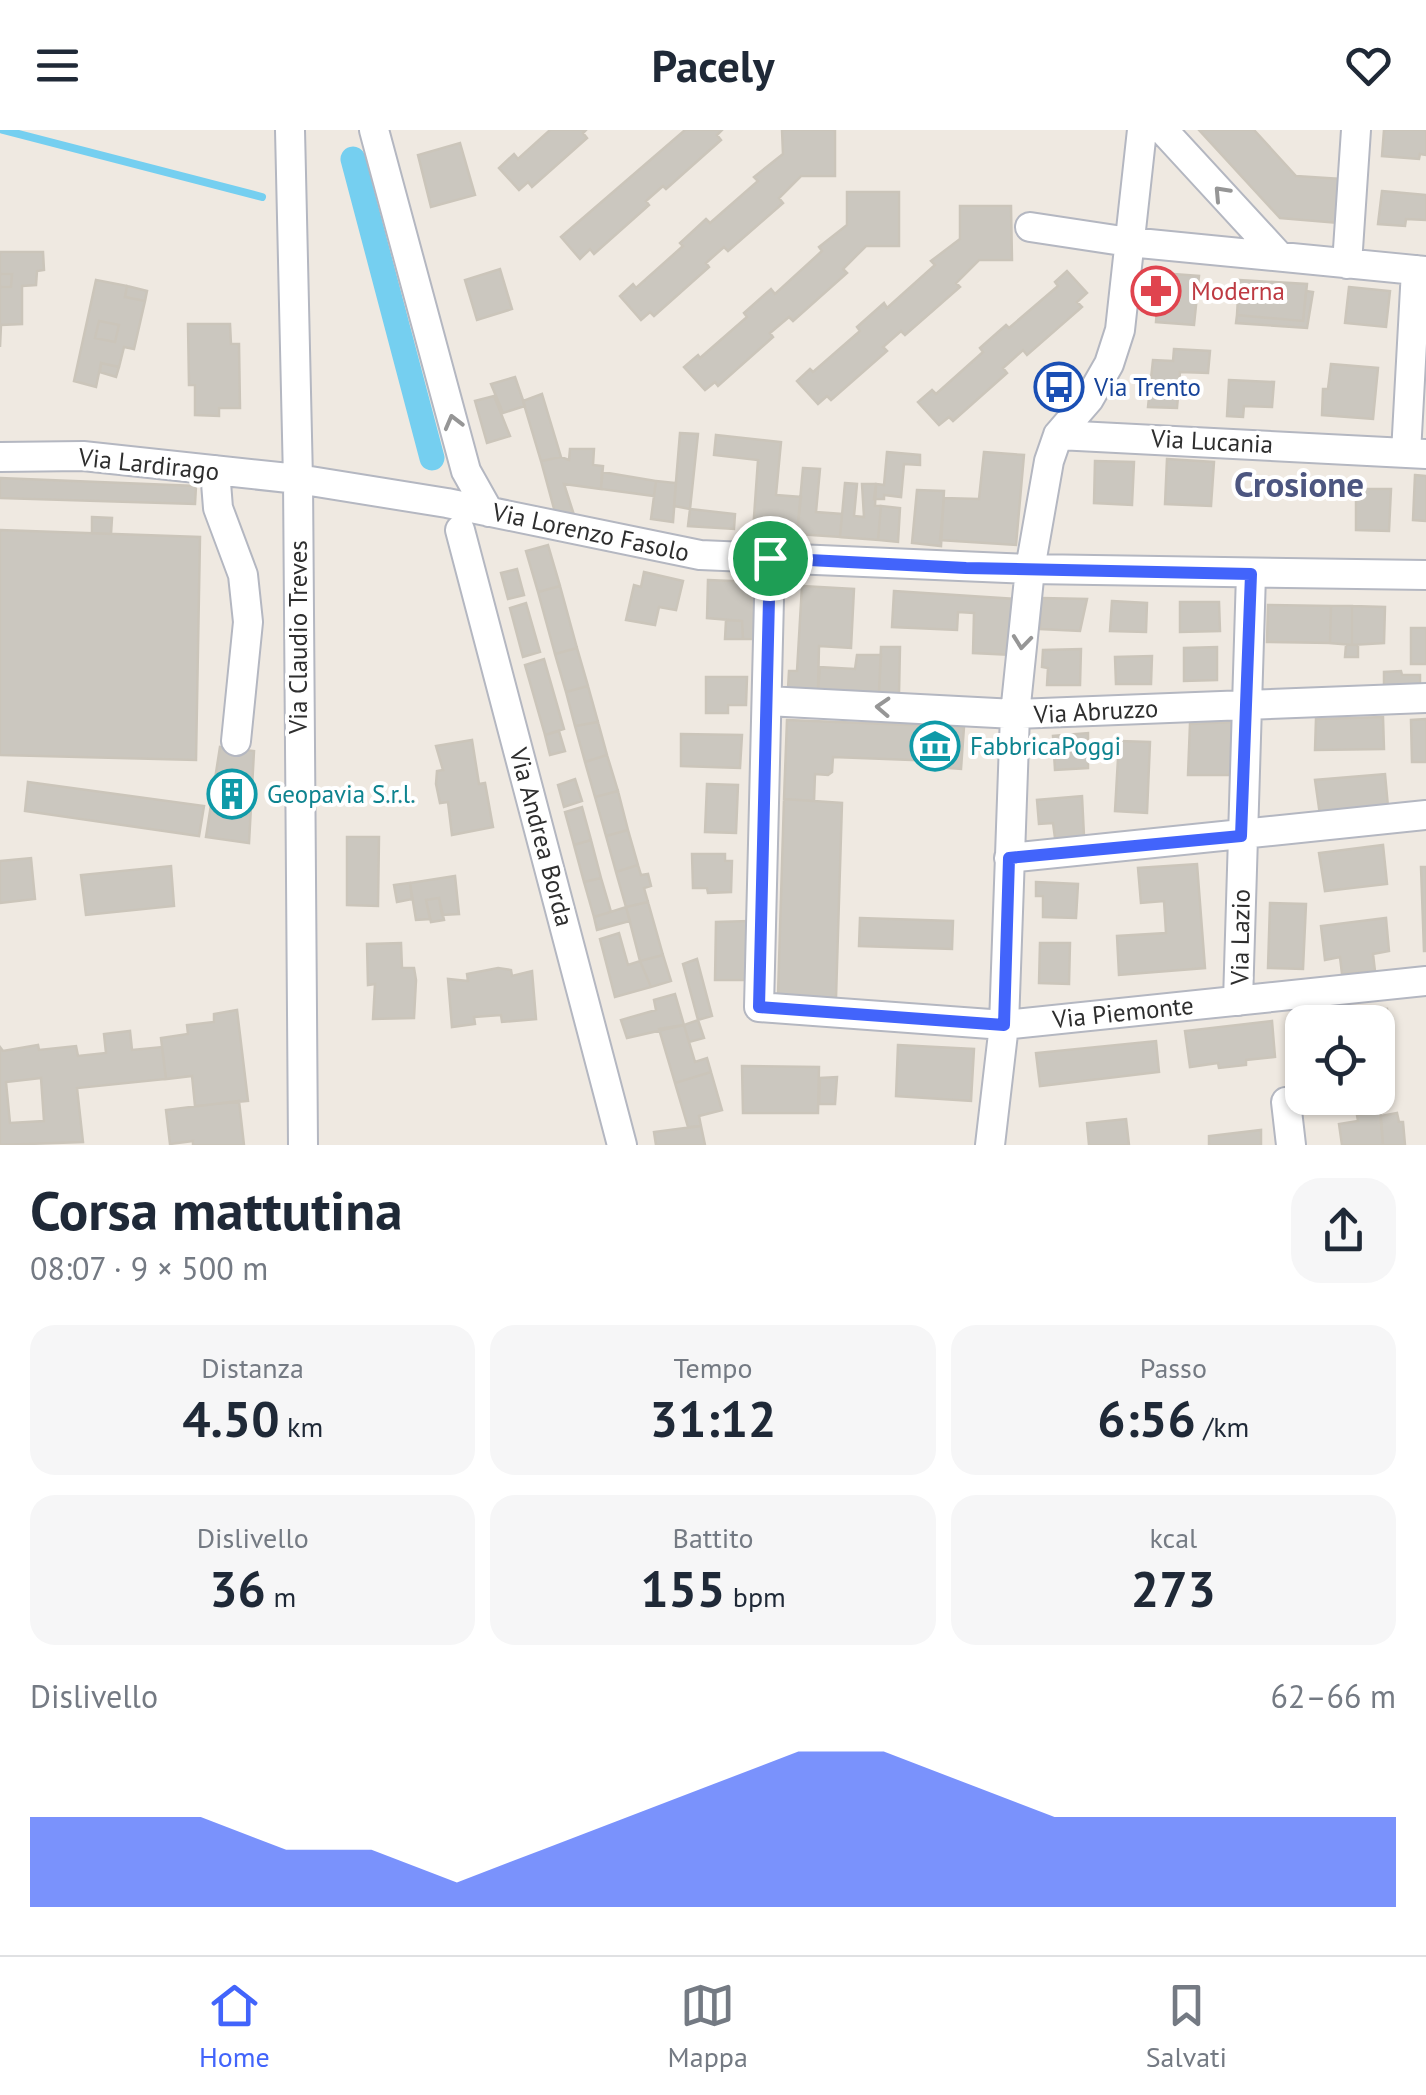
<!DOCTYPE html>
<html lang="it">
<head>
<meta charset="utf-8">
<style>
	body { margin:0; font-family:"PT Sans",sans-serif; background:#f6f6f7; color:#1f2937; height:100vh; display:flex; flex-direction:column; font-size:38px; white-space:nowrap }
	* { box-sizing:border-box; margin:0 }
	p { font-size:32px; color:#747a83 }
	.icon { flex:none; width:55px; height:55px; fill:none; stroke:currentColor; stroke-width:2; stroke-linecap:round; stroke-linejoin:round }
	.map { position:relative; height:1015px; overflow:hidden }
	.drawer { display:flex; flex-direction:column; background:#fff; flex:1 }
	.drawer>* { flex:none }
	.fabs { position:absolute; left:1285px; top:875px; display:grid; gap:20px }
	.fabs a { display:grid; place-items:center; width:110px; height:110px; border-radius:20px; background:#fff; box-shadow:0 2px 8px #0004; font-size:50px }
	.pin { position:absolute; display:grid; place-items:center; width:85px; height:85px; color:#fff; margin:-42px; border:5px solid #fff; border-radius:50%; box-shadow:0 2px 10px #0007 }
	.round { display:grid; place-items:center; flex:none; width:105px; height:105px; border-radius:30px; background:#f6f6f7 }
	.head { display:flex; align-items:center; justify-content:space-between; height:170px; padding:0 30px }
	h1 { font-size:55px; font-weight:700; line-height:75px }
	.figures { display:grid; grid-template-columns:repeat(3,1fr); gap:15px; height:170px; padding:10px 30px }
	.figures div { display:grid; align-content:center; border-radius:25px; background:#f6f6f7; text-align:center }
	.figures b { font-size:50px; font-weight:700 }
	.figures small { font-size:28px; font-weight:400 }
	.figures p { font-size:28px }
	.chart { height:280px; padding:20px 30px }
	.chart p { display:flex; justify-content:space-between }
	.chart svg { width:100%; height:180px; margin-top:10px; fill:#4264fb; opacity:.7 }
	header { display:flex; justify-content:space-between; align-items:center; height:130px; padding:0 30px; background:#fff; font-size:45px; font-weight:700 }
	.dock { display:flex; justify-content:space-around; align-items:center; height:140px; border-top:2px solid #e0e1e3; background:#fff; font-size:28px; color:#747a83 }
	.dock a { display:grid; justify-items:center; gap:5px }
	.dock .current { color:#4264fb }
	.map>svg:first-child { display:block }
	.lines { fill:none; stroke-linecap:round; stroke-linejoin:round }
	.stream { stroke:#75cff0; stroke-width:8 }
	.canal { stroke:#75cff0; stroke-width:25 }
	.building { fill:#cbc7bf; stroke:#cbc5ba; stroke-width:2.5; fill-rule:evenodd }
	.street-casing { stroke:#b4b7c1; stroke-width:32 }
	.street { stroke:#fff; stroke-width:28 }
	.oneway { stroke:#969696 }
	.route-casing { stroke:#fff; stroke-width:20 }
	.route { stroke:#4264fb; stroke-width:12 }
	.labels { text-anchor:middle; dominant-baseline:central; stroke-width:8; stroke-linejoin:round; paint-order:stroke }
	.health-label { font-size:25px; fill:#be3a42; stroke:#fff; text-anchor:start }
	.transit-label { font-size:25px; fill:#164399; stroke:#fff; text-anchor:start }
	.street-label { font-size:25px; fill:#2e2e2e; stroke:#fff }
	.culture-label { font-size:25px; fill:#0d838f; stroke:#fff; text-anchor:start }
	.district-label { font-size:35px; font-weight:bold; fill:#4d5680; stroke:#fff }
</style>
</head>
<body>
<header><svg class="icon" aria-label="menu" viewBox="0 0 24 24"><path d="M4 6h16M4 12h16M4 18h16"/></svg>Pacely<svg class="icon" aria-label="heart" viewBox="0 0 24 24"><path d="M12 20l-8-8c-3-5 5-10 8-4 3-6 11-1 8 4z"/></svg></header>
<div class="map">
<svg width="1426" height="1015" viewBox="0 0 1426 1015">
	<rect width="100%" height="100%" fill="#efe9e1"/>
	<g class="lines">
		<path class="stream" d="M 3,0 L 262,67"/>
		<path class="canal" d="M 353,29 L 432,328"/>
	</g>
	<path class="building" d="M 550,0 L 586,0 L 583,3 L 587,8 L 532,57 L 528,52 L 519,60 L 499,38 L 514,24 L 518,29 Z
		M 685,0 L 722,0 L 717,5 L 721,10 L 666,59 L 663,56 L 646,71 L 649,75 L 594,124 L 590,119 L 580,129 L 561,107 Z
		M 782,0 L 835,0 L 835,46 L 801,46 L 779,68 L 783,73 L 728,121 L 724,117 L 706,133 L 709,137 L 654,186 L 650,182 L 641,190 L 620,166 L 633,154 L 636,158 L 683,116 L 680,113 L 706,89 L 710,93 L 758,51 L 754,47 L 783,24 Z
		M 1199,0 L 1254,0 L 1296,46 L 1341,49 L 1338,93 L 1280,88 Z
		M 1384,0 L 1426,0 L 1426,25 L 1420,24 L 1419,29 L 1382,26 Z
		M 460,13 L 475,65 L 431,77 L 418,25 Z
		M 1382,61 L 1426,65 L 1426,90 L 1406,89 L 1405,96 L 1378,94 Z
		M 847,62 L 899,62 L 899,116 L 866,116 L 843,139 L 847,143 L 793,191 L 789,187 L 770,203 L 773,207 L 718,256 L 715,252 L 705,260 L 684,237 L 698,225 L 700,228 L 747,187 L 744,183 L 771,159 L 775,164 L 822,121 L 819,117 L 847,95 Z
		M 960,76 L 1011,76 L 1012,130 L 979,130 L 956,153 L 960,157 L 905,205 L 901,201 L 883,217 L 887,221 L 831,270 L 827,266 L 818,274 L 797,251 L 810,239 L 813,242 L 860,201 L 857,197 L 884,173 L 887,178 L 935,135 L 931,131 L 960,109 Z
		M 0,122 L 43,122 L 44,140 L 37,141 L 36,155 L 22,156 L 22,194 L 1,195 L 0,217 L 0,157 L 11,157 L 12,144 L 0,144 Z
		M 500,139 L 512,179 L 477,190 L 465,150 Z
		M 1067,141 L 1087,163 L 1077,172 L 1082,177 L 1027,225 L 1023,220 L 1003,238 L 1007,243 L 953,291 L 949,287 L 939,295 L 918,272 L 932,260 L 936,264 L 983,222 L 980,218 L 1006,195 L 1009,198 L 1058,156 L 1055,152 Z
		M 1160,143 L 1199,146 L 1194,195 L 1156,192 Z
		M 0,144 L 12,144 L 11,157 L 0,157 Z
		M 96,150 L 127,156 L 125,167 L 145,171 L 134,219 L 124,217 L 119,237 L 101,233 L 96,257 L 74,251 ZM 99,191 L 119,195 L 115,212 L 95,208 Z
		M 1239,150 L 1307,154 L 1303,191 L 1237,185 Z
		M 127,156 L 147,161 L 145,171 L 125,167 Z
		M 1349,157 L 1390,161 L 1386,197 L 1345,193 Z
		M 1306,161 L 1313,162 L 1307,198 L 1236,193 L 1237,185 L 1303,191 Z
		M 99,191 L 119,195 L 115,212 L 95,208 Z
		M 188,194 L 230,194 L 231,214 L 239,214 L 240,278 L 219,278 L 219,286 L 195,285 L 195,255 L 189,255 Z
		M 1174,219 L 1210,221 L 1208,243 L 1180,242 L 1177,278 L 1148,277 L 1153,230 L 1173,231 Z
		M 101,233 L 119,237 L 116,247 L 100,242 Z
		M 1331,234 L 1378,238 L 1373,289 L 1322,285 L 1323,259 L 1328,259 Z
		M 515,247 L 525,276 L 503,283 L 491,254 Z
		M 1229,250 L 1274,252 L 1272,277 L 1244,276 L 1243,287 L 1227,286 Z
		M 542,264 L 561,327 L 541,331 L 523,271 Z
		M 494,266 L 510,306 L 487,313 L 475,271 Z
		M 680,303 L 698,304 L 690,379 L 674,376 Z
		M 716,305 L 781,312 L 776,365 L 801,367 L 797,404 L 753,401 L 758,330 L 714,325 Z
		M 570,319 L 594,319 L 593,335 L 603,336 L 601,359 L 564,354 L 575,388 L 556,386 L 541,331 L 561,327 L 569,330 Z
		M 887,322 L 920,325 L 920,335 L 904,334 L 901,367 L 884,365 L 884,369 L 874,369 L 876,354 L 884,355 Z
		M 984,322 L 1024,325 L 1016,415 L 940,410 L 944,368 L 979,369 Z
		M 1167,329 L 1214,332 L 1211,376 L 1165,374 Z
		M 1095,331 L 1134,332 L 1132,375 L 1094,373 Z
		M 803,338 L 820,339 L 816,382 L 842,384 L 840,407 L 797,404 Z
		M 602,342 L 656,351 L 654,366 L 601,359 Z
		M 1415,345 L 1426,346 L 1426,391 L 1413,390 Z
		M 0,348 L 196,356 L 195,374 L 0,368 Z
		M 656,351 L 676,353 L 673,392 L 651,389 Z
		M 845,353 L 857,354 L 854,386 L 864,387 L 862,354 L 876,354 L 875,376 L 881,376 L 878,410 L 840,407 Z
		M 1356,359 L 1391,359 L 1389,401 L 1356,400 Z
		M 917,360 L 944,361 L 941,416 L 912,413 Z
		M 881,376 L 900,378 L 898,412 L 878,410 Z
		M 690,379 L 735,384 L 734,399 L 688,396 Z
		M 92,387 L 112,388 L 111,404 L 92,403 Z
		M 0,400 L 200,407 L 196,630 L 0,625 Z
		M 548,415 L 560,456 L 538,462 L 526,421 Z
		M 517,439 L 524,465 L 508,469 L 501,443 Z
		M 644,442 L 683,451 L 676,480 L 659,477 L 655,495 L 626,490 L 634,455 L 641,457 Z
		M 708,450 L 756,452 L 754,483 L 762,483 L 762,509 L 743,509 L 742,491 L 707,488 Z
		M 560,456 L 577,518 L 555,524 L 538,462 Z
		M 802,456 L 854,459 L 851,518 L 819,516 L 818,560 L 788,559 L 789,541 L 797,541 Z
		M 894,461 L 1016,469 L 1012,525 L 973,523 L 974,483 L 958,482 L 957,500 L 892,497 Z
		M 1041,468 L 1087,469 L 1080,501 L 1040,499 Z
		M 1112,471 L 1147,473 L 1146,502 L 1110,501 Z
		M 1180,472 L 1219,472 L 1220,501 L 1180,502 Z
		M 526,473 L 540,522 L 523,527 L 510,478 Z
		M 1268,475 L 1331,476 L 1330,513 L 1267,512 Z
		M 1331,476 L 1352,476 L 1352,515 L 1330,513 Z
		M 1352,476 L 1385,477 L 1384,513 L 1352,515 Z
		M 726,490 L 742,491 L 743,509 L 725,509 Z
		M 1411,498 L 1426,498 L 1426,534 L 1411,534 Z
		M 1346,515 L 1358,515 L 1358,527 L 1345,527 Z
		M 881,517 L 900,517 L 899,564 L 879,563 Z
		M 1217,517 L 1217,550 L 1184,551 L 1184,518 Z
		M 577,518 L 588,556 L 566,562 L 555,524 Z
		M 1081,519 L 1080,555 L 1047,555 L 1048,538 L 1042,537 L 1043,520 Z
		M 857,525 L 881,525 L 879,563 L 818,560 L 820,537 L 855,539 Z
		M 1152,526 L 1151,554 L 1116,554 L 1115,527 Z
		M 544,529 L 564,599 L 545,605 L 525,535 Z
		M 1401,541 L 1402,545 L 1420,545 L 1420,556 L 1384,557 L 1384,542 Z
		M 706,547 L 747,547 L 746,575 L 728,575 L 728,583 L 706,583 Z
		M 588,556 L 598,592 L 575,596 L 566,562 Z
		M 1383,587 L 1384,619 L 1315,620 L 1316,589 Z
		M 1426,589 L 1426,632 L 1412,632 L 1411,590 Z
		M 787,590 L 964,597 L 961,639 L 937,637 L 938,631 L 833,627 L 832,642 L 828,645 L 815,644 L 814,671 L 784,669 Z
		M 598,592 L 607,625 L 585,632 L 575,596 Z
		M 1232,592 L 1230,645 L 1188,645 L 1190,594 Z
		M 559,601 L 565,621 L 550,625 L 545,605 Z
		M 1088,603 L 1088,638 L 1055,640 L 1053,606 Z
		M 681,604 L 742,605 L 740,638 L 681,636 Z
		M 472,610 L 479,654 L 485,653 L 493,697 L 452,705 L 448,672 L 440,673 L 436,654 L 437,641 L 443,640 L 436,616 Z
		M 1119,611 L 1150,612 L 1147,683 L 1115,681 Z
		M 220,617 L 254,621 L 249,713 L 206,707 Z
		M 607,625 L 618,661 L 595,667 L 585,632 Z
		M 1385,644 L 1388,677 L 1320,685 L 1315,650 Z
		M 575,649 L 582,671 L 564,677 L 558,655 Z
		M 28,652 L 204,676 L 199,706 L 25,681 Z
		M 707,654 L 738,655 L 736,703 L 705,702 Z
		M 618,661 L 628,700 L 606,706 L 595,667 Z
		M 1082,666 L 1084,706 L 1055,708 L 1053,693 L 1039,694 L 1037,670 Z
		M 784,669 L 842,673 L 836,868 L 778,865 Z
		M 582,677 L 591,710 L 574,715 L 565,682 Z
		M 628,700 L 638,735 L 616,742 L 606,706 Z
		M 347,707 L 379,707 L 378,776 L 347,775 Z
		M 591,710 L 601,748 L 584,752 L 574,715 Z
		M 1383,715 L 1387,754 L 1325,761 L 1319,723 Z
		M 692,724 L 725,724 L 725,731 L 732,731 L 731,762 L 708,763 L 707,758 L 693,758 Z
		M 31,728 L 35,769 L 0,773 L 0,731 Z
		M 1197,734 L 1205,838 L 1119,845 L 1117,806 L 1166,803 L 1164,771 L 1141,773 L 1138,738 Z
		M 638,735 L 641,745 L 648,744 L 651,756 L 644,758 L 648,772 L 626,777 L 616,742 Z
		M 171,736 L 174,776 L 86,785 L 81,745 Z
		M 1421,737 L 1426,737 L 1426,821 L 1424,821 Z
		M 455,746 L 459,784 L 442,785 L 439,768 L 426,770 L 430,789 L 416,790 L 410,753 Z
		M 601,748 L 611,782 L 594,787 L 584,752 Z
		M 1036,752 L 1078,754 L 1076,788 L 1043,787 L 1043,766 L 1036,766 Z
		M 410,753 L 412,769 L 397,772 L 394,755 Z
		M 439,768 L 444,790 L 431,792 L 426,770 Z
		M 648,772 L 663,825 L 640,831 L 626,777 Z
		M 1270,773 L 1306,774 L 1303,839 L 1268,838 Z
		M 626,777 L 630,791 L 597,800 L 594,787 Z
		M 860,788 L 953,791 L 952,819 L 859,816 Z
		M 1386,788 L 1389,821 L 1373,824 L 1375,841 L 1342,844 L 1340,827 L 1325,830 L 1321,796 Z
		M 749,791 L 747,850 L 715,850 L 716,792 Z
		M 619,803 L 628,835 L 640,831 L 651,857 L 615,867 L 600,809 Z
		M 401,813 L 402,838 L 414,838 L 416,850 L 414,888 L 373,889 L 375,854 L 368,855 L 367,814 Z
		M 1040,813 L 1070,813 L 1069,854 L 1039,853 Z
		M 663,825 L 671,851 L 651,857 L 640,831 Z
		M 697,829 L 712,886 L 698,890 L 683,834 Z
		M 498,838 L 511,840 L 512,846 L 532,841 L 536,889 L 502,892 L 501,885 L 474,887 L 475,894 L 452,897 L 448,849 L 468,851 L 467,844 Z
		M 675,864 L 684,895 L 627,908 L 621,890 L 656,880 L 654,870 Z
		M 1387,879 L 1390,913 L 1378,914 L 1378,892 L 1302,892 L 1302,900 L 1301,890 Z
		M 237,880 L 248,971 L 195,976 L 192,946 L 166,949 L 161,908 L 188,904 L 187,895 L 214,892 L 214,884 Z
		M 698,890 L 704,908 L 689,912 L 684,895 Z
		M 1272,891 L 1275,927 L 1246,930 L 1246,935 L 1219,938 L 1218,933 L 1190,937 L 1185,901 Z
		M 684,895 L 695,932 L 707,928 L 711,942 L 675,953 L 659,899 Z
		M 130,901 L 132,920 L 162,917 L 166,949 L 77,958 L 83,1012 L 0,1015 L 0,917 L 3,921 L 38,915 L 39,920 L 76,916 L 78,926 L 106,923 L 104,904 ZM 41,948 L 44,991 L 10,993 L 6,952 Z
		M 1156,911 L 1159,942 L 1040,956 L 1036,923 Z
		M 898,915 L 974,919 L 971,971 L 896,966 Z
		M 742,936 L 819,937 L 818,983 L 743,983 Z
		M 711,942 L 722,980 L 699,986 L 701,996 L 688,997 L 675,953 Z
		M 837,947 L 835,974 L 819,974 L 820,948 Z
		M 239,971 L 244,1015 L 193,1015 L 193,1011 L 170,1014 L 166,980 Z
		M 1380,982 L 1383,1015 L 1342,1015 L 1339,994 L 1358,991 L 1357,985 Z
		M 1397,983 L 1399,992 L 1403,992 L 1405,1015 L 1383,1015 L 1381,986 Z
		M 1126,989 L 1129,1015 L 1089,1015 L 1087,993 Z
		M 701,996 L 705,1015 L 656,1015 L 654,1002 Z
		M 1261,1000 L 1261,1015 L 1209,1015 L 1209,1006 Z"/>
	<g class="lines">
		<g class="street-casing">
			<path id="street" d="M 290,0 L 298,349 L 303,1015
				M 374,0 L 466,341 L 489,382
				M 1163,0 L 1279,126
				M 1030,97 L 1129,112 L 1426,141
				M 1347,134 L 1356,0
				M 1058,305 L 1426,324
				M 1406,323 L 1416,140
				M 0,327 L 83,326 L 298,349 L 447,373 L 700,425 L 1030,439 L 1426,445
				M 215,340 L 218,378 L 243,445 L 248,492 L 236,611
				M 460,400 L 622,1015
				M 770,428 L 759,877 L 1004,895 L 1426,851
				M 767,571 L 1015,584 L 1426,568
				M 1009,728 L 1426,685
				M 1238,871 L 1251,444
				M 1286,972 L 1291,1015
				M 990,1015 L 1004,895 L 1015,584 L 1030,439 L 1049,331 L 1058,305 L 1089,269 L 1109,234 L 1120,200 L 1142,0"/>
		</g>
		<use href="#street" class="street"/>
	</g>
	<defs><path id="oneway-chevron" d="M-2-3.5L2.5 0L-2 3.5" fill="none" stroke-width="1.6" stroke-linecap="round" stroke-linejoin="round" transform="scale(2.5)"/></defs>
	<g class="oneway">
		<use href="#oneway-chevron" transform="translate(1221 63) rotate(-133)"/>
		<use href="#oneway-chevron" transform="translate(453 292) rotate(-105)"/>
		<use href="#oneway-chevron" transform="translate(1022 512) rotate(96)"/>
		<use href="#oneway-chevron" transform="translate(883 577) rotate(-177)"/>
	</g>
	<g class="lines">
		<g class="route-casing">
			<path id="route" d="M 770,428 L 966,438 L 1251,444 L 1241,706 L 1009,728 L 1004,895 L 759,877 Z"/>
		</g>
		<use href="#route" class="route"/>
	</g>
	<defs>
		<g id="pharmacy-ring" transform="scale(2.5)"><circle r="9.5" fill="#fff" stroke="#e0444e" stroke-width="1.5"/><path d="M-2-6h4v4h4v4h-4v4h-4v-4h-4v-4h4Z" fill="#e0444e"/></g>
		<g id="bus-ring" transform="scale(2.5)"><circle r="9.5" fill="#fff" stroke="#1a4fb4" stroke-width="1.5"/><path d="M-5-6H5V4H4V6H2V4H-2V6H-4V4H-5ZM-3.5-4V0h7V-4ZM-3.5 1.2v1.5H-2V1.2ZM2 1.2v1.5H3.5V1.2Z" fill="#1a4fb4"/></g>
		<g id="museum-ring" transform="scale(2.5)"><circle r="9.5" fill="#fff" stroke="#0f9aa8" stroke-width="1.5"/><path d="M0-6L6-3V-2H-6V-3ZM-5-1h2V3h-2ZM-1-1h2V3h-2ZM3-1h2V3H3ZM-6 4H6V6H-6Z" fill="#0f9aa8"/></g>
		<g id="building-ring" transform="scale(2.5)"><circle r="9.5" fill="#fff" stroke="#0f9aa8" stroke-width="1.5"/><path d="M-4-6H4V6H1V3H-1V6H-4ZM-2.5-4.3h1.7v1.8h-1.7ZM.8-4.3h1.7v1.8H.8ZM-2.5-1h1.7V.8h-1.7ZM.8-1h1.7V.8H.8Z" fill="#0f9aa8"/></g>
	</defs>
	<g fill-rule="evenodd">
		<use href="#pharmacy-ring" x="1156" y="161"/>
		<use href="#bus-ring" x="1059" y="257"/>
		<use href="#museum-ring" x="935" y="616"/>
		<use href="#building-ring" x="232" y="664"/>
	</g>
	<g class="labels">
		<g class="health-label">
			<text x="1191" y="161">Moderna</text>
		</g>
		<g class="transit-label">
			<text x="1094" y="257">Via Trento</text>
		</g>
		<g class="street-label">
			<text transform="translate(1212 311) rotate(3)">Via Lucania</text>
			<text transform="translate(149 334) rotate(6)">Via Lardirago</text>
			<text transform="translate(591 402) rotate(12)">Via Lorenzo Fasolo</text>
			<text transform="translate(298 507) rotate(-90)">Via Claudio Treves</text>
			<text transform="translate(1096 581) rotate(-3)">Via Abruzzo</text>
			<text transform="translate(542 707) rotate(75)">Via Andrea Borda</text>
			<text transform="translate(1240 807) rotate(-89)">Via Lazio</text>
			<text transform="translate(1123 882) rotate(-6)">Via Piemonte</text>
		</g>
		<g class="culture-label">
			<text x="970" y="616">FabbricaPoggi</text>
			<text x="267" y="664">Geopavia S.r.l.</text>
		</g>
		<g class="district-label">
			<text x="1299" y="354">Crosione</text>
		</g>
	</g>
</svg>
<div class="fabs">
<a><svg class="icon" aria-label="locate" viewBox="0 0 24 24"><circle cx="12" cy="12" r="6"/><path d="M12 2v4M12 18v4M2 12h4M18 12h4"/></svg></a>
</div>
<div class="pin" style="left:770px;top:428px;background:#1e9e55"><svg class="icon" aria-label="arrive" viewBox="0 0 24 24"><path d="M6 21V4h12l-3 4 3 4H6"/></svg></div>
</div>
<section class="drawer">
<div class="head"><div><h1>Corsa mattutina</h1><p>08:07 · 9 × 500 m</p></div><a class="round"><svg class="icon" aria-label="share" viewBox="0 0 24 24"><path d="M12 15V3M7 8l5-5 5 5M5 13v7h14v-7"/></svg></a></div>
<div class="figures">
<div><p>Distanza</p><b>4.50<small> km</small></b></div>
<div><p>Tempo</p><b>31:12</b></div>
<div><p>Passo</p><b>6:56<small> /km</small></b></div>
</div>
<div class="figures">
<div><p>Dislivello</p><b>36<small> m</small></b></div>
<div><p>Battito</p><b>155<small> bpm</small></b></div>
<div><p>kcal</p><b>273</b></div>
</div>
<div class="chart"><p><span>Dislivello</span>62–66 m</p>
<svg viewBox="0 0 160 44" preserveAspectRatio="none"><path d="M0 44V22L10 22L20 22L30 30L40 30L50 38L60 30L70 22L80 14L90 6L100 6L110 14L120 22L130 22L140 22L150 22L160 22V44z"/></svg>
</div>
</section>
<nav class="dock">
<a class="current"><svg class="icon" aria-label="home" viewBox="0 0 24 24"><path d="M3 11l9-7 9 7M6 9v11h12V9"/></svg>Home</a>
<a><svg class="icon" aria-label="map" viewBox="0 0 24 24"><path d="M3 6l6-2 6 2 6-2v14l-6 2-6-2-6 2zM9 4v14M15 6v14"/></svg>Mappa</a>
<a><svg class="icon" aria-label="saved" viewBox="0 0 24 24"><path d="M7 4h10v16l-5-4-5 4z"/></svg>Salvati</a>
</nav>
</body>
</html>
